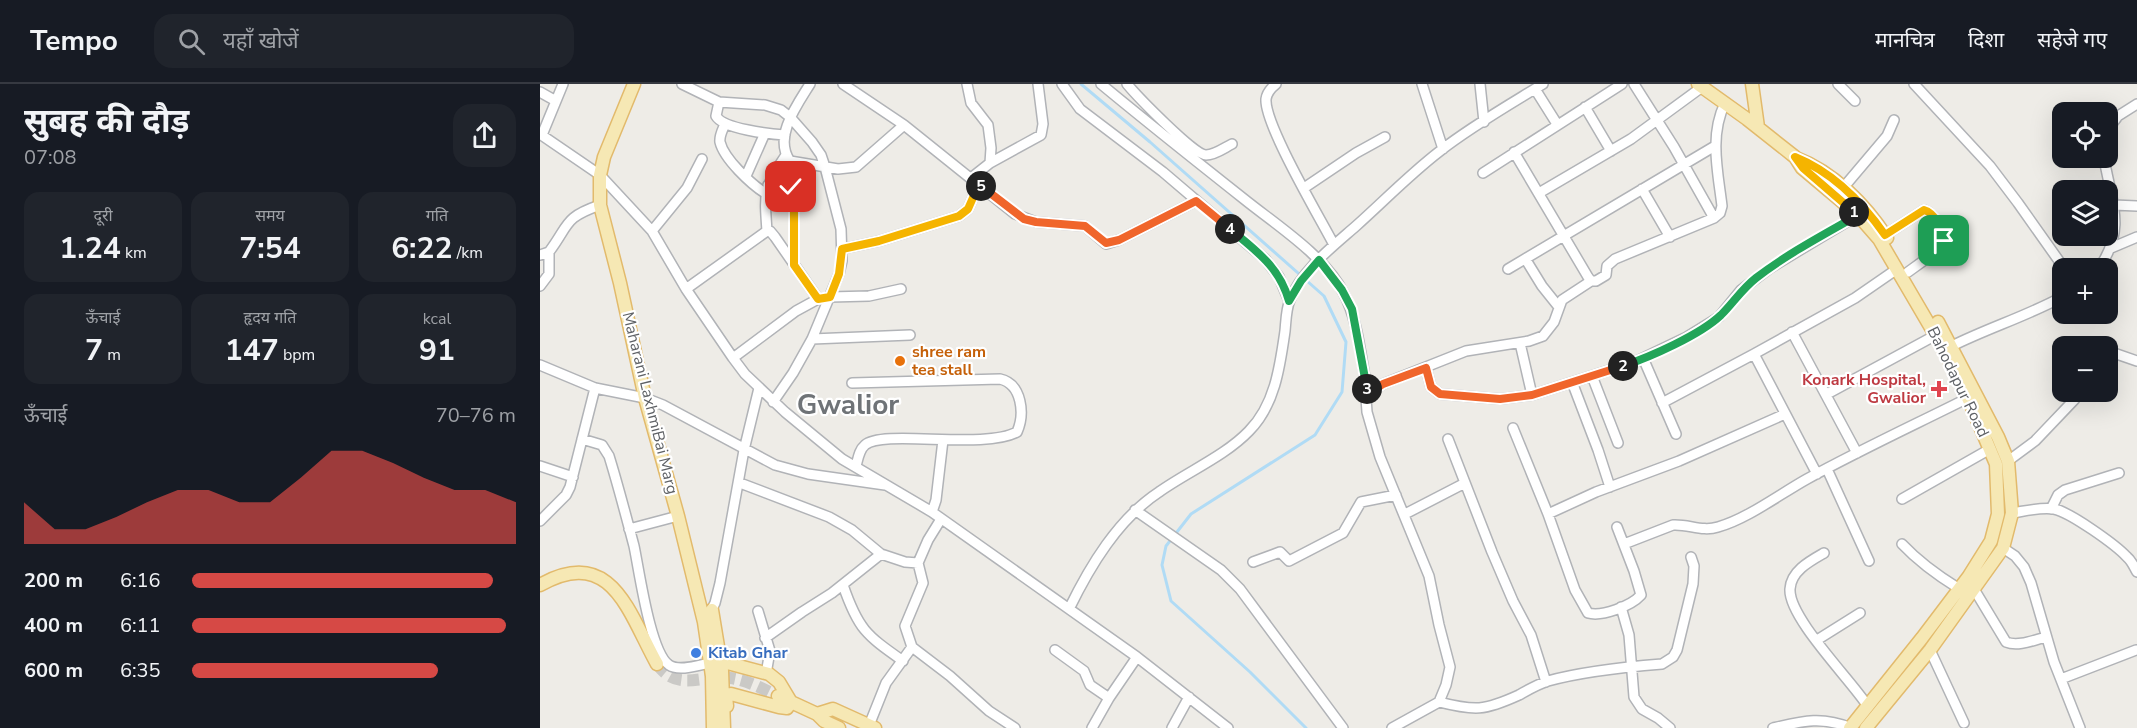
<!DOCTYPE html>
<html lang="hi">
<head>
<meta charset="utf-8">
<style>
	body { margin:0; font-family:"Nunito Sans","Noto Sans Devanagari",sans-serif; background:#20242c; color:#f1f3f6; height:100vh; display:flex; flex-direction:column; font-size:22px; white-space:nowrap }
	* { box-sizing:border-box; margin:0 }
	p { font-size:20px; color:#9ea1a6 }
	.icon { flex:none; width:33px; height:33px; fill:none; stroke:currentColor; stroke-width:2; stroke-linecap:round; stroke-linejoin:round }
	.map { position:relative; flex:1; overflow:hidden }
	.sheet { display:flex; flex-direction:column; background:#171b24; width:540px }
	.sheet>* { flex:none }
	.fabs { position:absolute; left:1512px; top:18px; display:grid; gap:12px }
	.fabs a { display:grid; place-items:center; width:66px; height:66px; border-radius:12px; background:#171b24; box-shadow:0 6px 24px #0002; font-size:30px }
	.pin { position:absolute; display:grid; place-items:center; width:51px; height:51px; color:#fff; margin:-26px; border-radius:12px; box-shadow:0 3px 9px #0006 }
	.km { position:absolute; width:30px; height:30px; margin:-15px; border-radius:50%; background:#222; color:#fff; font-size:16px; line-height:30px; text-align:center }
	.round { display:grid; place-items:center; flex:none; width:63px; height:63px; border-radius:18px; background:#20242c }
	.head { display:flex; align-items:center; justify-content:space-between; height:102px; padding:0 24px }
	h1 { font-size:33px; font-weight:700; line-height:45px }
	.metrics { display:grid; grid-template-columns:repeat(3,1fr); gap:9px; height:102px; padding:6px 24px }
	.metrics div { display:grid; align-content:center; border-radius:15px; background:#20242c; text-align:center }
	.metrics b { font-size:30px; font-weight:700 }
	.metrics small { font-size:16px; font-weight:400 }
	.metrics p { font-size:16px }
	.chart { height:168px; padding:12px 24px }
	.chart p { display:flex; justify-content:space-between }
	.chart svg { width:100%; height:108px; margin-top:6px; fill:#d64945; opacity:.7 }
	ul { padding:0 24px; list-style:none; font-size:20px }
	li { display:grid; grid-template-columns:96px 72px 1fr; align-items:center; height:45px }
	li i { height:15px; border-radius:8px; background:#d64945 }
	header { display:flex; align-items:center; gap:36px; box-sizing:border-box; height:84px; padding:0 30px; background:#171b24; border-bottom:2px solid #363941 }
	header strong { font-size:28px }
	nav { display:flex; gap:33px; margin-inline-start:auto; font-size:21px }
	.search { width:420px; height:54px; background:#20242c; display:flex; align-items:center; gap:15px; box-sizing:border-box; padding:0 21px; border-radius:18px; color:#9ea1a6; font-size:22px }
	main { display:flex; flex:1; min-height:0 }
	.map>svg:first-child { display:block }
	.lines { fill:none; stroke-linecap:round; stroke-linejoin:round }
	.stream { stroke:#b0dbf5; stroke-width:3 }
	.major-tunnel { stroke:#cac9c6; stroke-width:12; stroke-dasharray:12 6; stroke-linecap:butt }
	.minor-casing { stroke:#b1b3b7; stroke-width:12 }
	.major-casing { stroke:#e2ba6c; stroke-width:15 }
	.minor { stroke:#fff; stroke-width:9 }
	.major { stroke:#f6e8b4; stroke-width:12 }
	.split-1-casing { stroke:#fff; stroke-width:12 }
	.split-2-casing { stroke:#fff; stroke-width:12 }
	.split-3-casing { stroke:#fff; stroke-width:12 }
	.split-4-casing { stroke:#fff; stroke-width:12 }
	.split-5-casing { stroke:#fff; stroke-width:12 }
	.split-6-casing { stroke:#fff; stroke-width:12 }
	.split-1 { stroke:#f5b400; stroke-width:8 }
	.split-2 { stroke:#22a559; stroke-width:8 }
	.split-3 { stroke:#f0652b; stroke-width:8 }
	.split-4 { stroke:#22a559; stroke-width:8 }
	.split-5 { stroke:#f0652b; stroke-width:8 }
	.split-6 { stroke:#f5b400; stroke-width:8 }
	.food-dot { fill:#e8710a; stroke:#fff; stroke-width:2 }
	.health-dot { fill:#e0444e; stroke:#fff; stroke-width:2 }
	.shop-dot { fill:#3f7fe0; stroke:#fff; stroke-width:2 }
	.labels { text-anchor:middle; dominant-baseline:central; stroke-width:4.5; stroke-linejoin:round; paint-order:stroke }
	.food-label { font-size:16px; font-weight:bold; fill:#c56008; stroke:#fff; text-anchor:start }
	.health-label { font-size:16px; font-weight:bold; fill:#be3a42; stroke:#fff; text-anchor:end }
	.street-label { font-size:16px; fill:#5e6165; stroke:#fff }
	.shop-label { font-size:16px; font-weight:bold; fill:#366cbe; stroke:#fff; text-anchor:start }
	.town-label { font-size:28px; font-weight:bold; fill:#6f7377; stroke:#fff }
</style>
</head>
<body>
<header>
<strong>Tempo</strong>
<div class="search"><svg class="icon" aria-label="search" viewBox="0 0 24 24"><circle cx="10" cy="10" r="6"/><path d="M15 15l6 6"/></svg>यहाँ खोजें</div>
<nav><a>मानचित्र</a><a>दिशा</a><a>सहेजे गए</a></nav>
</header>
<main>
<section class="sheet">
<div class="head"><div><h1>सुबह की दौड़</h1><p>07:08</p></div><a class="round"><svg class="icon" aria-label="share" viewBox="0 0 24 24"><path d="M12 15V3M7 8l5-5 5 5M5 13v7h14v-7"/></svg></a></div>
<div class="metrics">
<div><p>दूरी</p><b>1.24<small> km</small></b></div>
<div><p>समय</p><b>7:54</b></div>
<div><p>गति</p><b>6:22<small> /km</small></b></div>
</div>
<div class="metrics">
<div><p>ऊँचाई</p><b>7<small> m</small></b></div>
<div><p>हृदय गति</p><b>147<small> bpm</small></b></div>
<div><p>kcal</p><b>91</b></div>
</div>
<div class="chart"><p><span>ऊँचाई</span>70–76 m</p>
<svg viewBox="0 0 160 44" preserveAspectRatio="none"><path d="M0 44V27L10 38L20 38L30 33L40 27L50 22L60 22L70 27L80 27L90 17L100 6L110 6L120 11L130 17L140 22L150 22L160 27V44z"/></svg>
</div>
<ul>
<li><b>200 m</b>6:16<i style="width:93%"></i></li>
<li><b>400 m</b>6:11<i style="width:97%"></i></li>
<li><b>600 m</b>6:35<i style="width:76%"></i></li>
</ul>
</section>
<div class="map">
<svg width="1597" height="644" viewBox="0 0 1597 644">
	<rect width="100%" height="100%" fill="#eeece7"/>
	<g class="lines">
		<path class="stream" d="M 541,0 L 610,58 L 784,212 L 806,258 L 802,308 L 775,351 L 651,430 L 626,462 L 622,481 L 631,517 L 710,588 L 766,644"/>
		<path class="major-tunnel" d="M 117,580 C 138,609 161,590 190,594 C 207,596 223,605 238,612"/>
		<g class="minor-casing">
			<path id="minor" d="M 142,0 L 179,18 L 225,21 L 241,26 L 250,33 L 272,58 L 281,71 L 285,83 L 301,145 L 302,177 L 299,190 L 272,255 L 253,289 L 233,318
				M 270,0 C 257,21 233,53 250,77 L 298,85 L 316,83 L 364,41
				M 303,0 L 364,41 L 475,130 L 496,138 L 545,142 L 566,160 L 579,156 L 656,117
				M 427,0 L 431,19 L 448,41 L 451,64 L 450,79
				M 522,0 L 540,25 L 623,88 L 725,175 L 739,193 L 749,217
				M 561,0 C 608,39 656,77 704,115 C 735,140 785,172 803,208 C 819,238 821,276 828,310
				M 587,0 C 597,12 654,71 666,71 C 675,71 684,64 692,60
				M 736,0 C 731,4 727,8 726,15 C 724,40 780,134 794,161
				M 882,0 L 903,65
				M 940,0 L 944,38
				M 1094,0 L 1134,63 L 1174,134
				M 1298,0 L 1315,17
				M 1374,0 L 1450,82 L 1478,119 L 1524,184
				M 995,5 L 1017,40
				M 0,8 L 16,17
				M 179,18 L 176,32 C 183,45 230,50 245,51
				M 1045,23 L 1071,67
				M 185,40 C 183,45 179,52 180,58 C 184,75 211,100 225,109
				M 1568,45 L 1578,32 L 1597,20
				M 0,50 L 60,91 L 112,147 L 146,205 L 193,274 L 205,290 L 245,328 L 302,375 L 392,428 L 597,573 L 688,644
				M 2,51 L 23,0
				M 974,68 L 1048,193 L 1051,197 L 1056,197 L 1066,191 L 1067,182 L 1075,175 L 1174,134 L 1180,129 L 1182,122 C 1178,88 1169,52 1185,19
				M 943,89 L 1082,0
				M 206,92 L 225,49
				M 431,94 L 450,79 L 501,51 L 503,40 L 498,0
				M 228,101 C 237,102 251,99 254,110 L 254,181
				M 764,104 L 816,69 L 845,53
				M 1303,104 L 1347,52 L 1354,36
				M 1102,105 L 1130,153
				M 999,109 L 1091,55 L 1162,3
				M 1574,121 L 1597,122
				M 112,147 L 147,104 L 162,75
				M 227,147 C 224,107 224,104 246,71
				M 1345,151 L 1384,126 C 1396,130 1404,150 1404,162 L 1368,188
				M 1571,164 L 1597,153
				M 302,165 L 339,157 L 419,132 L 428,125 L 439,100
				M 0,171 L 9,168 C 30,140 23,134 60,121
				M 986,176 L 1002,202 L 1018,222
				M 1559,184 C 1587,144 1571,117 1564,74
				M 968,185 L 1175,62
				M 0,202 L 9,190 L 9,168
				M 146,205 L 227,147 L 230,147 L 235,153 L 278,215
				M 1252,248 L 1317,369
				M 272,255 L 370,251
				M 980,259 L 992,311
				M 1412,262 C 1448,244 1487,232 1522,213
				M 1568,267 L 1597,277
				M 1214,270 L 1277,390
				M 193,274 L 256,227 L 278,215 L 290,213 L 329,212 L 361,205
				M 1103,274 L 1136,350
				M 0,281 L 55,304 L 105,314 L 123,321 L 235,381 L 268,390 L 345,401
				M 886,284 L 891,303 L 900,310 L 960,315 L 992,311 L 1095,278 L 1145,254 L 1179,233 L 1201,206 L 1230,184 L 1318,131
				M 1052,292 L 1078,359
				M 1032,298 L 1058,366 L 1070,403
				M 312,299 L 460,295 C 482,300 485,330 477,348 C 444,366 343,345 325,361 C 319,366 318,375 316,382
				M 1287,310 L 1396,251
				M 1122,319 L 1214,270 L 1315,214 L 1357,185
				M 973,344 L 1008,430 L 1035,506 L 1048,529 C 1062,533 1091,522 1101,511 L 1094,487 L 1077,443
				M 42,355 L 62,361 L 69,372 C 78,401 86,432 94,462 C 99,485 110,568 129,581 C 139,588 159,581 170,579
				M 908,355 L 952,468 L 973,517 L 991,551 L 1006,598
				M 1468,377 L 1495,357 L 1535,315
				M 0,382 L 33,393
				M 1287,385 L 1329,477
				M 200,399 L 289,433 L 312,446 L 341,470 L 365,478 L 378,479
				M 1362,415 L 1450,365
				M 1511,425 L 1518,411 L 1525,406 L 1579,389
				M 595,426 L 681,486 L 700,505 L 803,644
				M 392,428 L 396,416 L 403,356
				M 1472,429 C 1485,427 1500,423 1514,425 C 1530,428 1576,461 1587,473 C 1592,477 1594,483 1597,488
				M 865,430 L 925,399
				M 1008,430 L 1056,408 L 1139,377 L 1245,330
				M 0,437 L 26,411 L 30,403 L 55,304
				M 89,445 L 138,432
				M 1084,460 L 1133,441 C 1149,440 1162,448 1178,443 C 1207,435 1240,410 1267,395 C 1320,366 1374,341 1428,314
				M 1362,460 C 1379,478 1397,491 1418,504
				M 1463,464 L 1475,472 L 1484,483 L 1491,499 L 1514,578 L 1540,644
				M 1284,469 C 1270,477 1251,487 1250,505 C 1248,533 1310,595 1327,621
				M 713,478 L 740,468 L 749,477 L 803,449 L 821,418 L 856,411
				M 303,501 C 318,545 326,551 363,577
				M 1434,505 L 1466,558 C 1478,563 1494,556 1506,553
				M 1081,523 L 1089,551 L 1094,613 L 1102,625 L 1118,634 L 1130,644
				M 529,525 C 550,482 578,435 619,408 C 647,388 685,372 709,347 C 735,321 740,282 745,247 C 746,237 746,225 750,216 C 762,186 792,163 816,142 C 844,117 870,90 900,67 C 932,42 969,21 1003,0
				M 218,527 L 230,567 L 226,590
				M 170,529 L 175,519 L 180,499 L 204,366 L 219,304
				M 225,554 L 262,528 L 292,509 L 341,470
				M 1277,556 L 1320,529
				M 372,563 L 410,592 L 449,627 L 475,644
				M 515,566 L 544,587 L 550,601 L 569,614
				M 1390,566 L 1424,639
				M 1521,595 L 1596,566
				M 899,618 L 906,601 L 910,583 L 899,541 L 889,492 L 840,373 L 827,328 L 826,314 L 828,310 L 843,300 L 926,267 L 989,257 L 1003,252 L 1014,238 L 1022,216 L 1051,197
				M 328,644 L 346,599 L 372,563 L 365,542 L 383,499 L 378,479 L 388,456 L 401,435
				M 552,644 L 569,614 L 597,573
				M 632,644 L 649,613
				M 852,644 L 899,618 C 935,627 944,627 979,611 C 988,606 998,600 1008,597 C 1044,587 1085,583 1122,580 L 1133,573 L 1137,566 L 1153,500 L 1154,482 L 1151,473
				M 1233,644 C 1263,637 1282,632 1311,644"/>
		</g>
		<g class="major-casing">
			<path id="major" d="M 94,0 L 64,73 L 60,91 L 60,121 L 80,199 L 105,314 L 138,432 L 164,538 L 172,592 L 173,644
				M 1158,0 L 1207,35 L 1255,73 L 1262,84 L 1318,131 L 1339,155 L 1404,266 L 1428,314 L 1456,380 L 1458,430 L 1451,457 L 1429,492 L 1382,554 L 1310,644
				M 1212,0 L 1218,43
				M 1256,74 C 1293,88 1325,120 1347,154
				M 0,501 C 72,460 89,530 117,580
				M 172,526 L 182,587 L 184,644
				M 180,577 L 229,590 L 239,598 L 251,618
				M 238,612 L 277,630 L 284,637 L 299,644
				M 187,622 L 186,613 L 191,610 L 239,623 L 247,624 L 251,618
				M 277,630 L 293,625 L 335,644
				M 1326,644 L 1390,566 L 1463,464 L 1472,429 L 1468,377 L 1458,353 L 1398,238"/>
		</g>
		<use href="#minor" class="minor"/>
		<use href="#major" class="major"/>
	</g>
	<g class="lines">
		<g class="split-1-casing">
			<path id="split-1" d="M 1314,128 L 1263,84 L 1255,73 C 1292,88 1322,118 1345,151 L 1384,126 C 1395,129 1403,146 1404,157"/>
		</g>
		<g class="split-2-casing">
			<path id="split-2" d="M 1083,282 C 1110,273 1160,251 1181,231 C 1193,219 1202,205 1216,194 C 1247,170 1283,151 1318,131 L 1314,128"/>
		</g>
		<g class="split-3-casing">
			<path id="split-3" d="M 827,305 L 828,310 L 843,300 L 886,284 L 891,303 L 900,310 L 960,315 L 992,311 L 1083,282"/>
		</g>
		<g class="split-4-casing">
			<path id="split-4" d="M 690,145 C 716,167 739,182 749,217 L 761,197 L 779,176 L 802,206 L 812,225 L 827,305"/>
		</g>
		<g class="split-5-casing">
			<path id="split-5" d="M 441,102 L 484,135 L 496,138 L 545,142 L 566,159 L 579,156 L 656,117 L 690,145"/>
		</g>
		<g class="split-6-casing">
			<path id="split-6" d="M 251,103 L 254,110 L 254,181 L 278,215 L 290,213 L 299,190 L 302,165 L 339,157 L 419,132 L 428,125 L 439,100 L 441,102"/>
		</g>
		<use href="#split-1" class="split-1"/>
		<use href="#split-2" class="split-2"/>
		<use href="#split-3" class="split-3"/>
		<use href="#split-4" class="split-4"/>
		<use href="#split-5" class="split-5"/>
		<use href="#split-6" class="split-6"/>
	</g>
	<circle class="food-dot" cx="360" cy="277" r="6"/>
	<path class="health-dot" d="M1396 296h6v6h6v6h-6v6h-6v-6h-6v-6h6z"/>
	<circle class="shop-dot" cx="156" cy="569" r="6"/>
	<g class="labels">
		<g class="food-label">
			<text x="372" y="268">shree ram<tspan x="372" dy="18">tea stall</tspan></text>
		</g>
		<g class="health-label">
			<text x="1386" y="296">Konark Hospital,<tspan x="1386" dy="18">Gwalior</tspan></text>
		</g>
		<g class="street-label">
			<text transform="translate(1418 298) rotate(64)">Bahodapur Road</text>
			<text transform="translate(110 319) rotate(76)">Maharani LaxhmiBai Marg</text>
		</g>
		<g class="shop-label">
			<text x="168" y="569">Kitab Ghar</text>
		</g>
		<g class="town-label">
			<text x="308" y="321">Gwalior</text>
		</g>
	</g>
</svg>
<div class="fabs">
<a><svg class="icon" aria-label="locate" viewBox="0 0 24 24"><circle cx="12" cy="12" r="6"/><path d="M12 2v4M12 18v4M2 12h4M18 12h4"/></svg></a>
<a><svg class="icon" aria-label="layers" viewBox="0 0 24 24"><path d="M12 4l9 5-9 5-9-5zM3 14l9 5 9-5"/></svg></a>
<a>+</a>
<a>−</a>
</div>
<div class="pin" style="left:1404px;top:157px;background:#1e9e55"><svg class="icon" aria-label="arrive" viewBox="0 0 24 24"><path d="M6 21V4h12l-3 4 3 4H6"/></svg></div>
<div class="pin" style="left:251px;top:103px;background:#d93025"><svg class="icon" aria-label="check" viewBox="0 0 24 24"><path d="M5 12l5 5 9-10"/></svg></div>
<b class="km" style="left:1314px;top:128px">1</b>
<b class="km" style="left:1083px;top:282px">2</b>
<b class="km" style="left:827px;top:305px">3</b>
<b class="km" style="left:690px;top:145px">4</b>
<b class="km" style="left:441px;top:102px">5</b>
</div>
</main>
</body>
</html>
